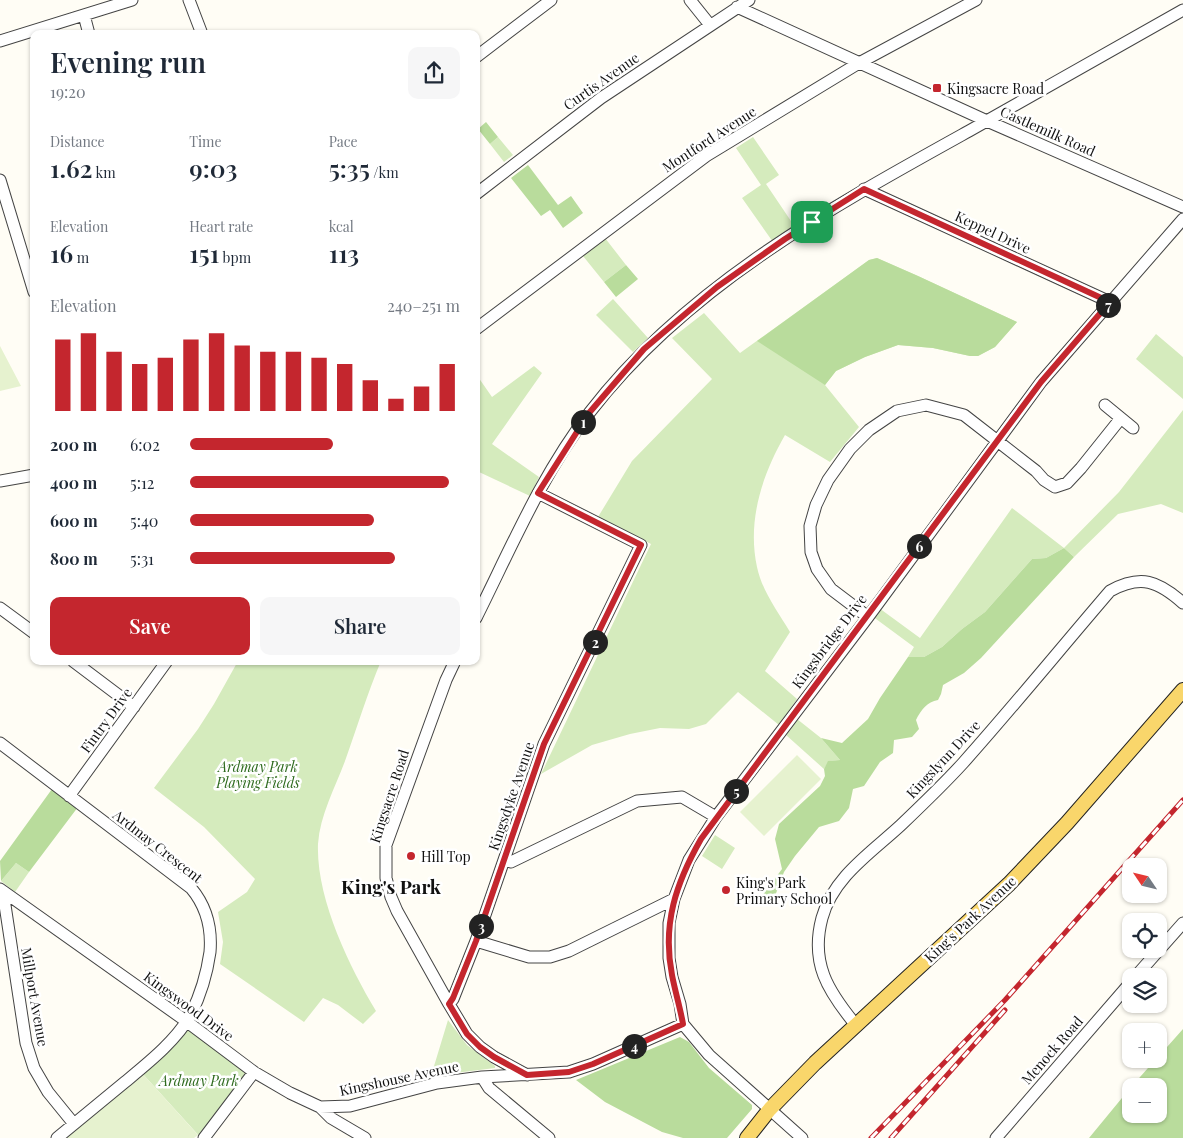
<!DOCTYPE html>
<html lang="en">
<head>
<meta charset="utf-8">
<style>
	body { margin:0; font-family:"Playfair Display",serif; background:#f6f6f7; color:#1f2937; height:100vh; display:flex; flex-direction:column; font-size:19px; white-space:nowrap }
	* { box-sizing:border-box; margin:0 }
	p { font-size:16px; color:#747a83 }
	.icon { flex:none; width:28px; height:28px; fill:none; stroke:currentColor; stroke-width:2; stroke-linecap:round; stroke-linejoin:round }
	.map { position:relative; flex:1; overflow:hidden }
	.drawer { position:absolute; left:30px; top:30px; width:450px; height:635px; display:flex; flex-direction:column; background:#fff; border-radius:10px; box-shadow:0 1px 4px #0004 }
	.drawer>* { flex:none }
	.needle { width:32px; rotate:305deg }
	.controls { position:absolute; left:1122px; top:858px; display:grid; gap:10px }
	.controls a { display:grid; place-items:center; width:45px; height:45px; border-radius:10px; background:#fff; box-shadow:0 1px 4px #0004; font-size:25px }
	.pin { position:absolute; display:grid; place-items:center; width:42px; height:42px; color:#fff; margin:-21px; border-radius:10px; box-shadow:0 2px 8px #0006 }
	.km { position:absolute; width:25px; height:25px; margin:-12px; border-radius:50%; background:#222; color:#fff; font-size:14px; line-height:25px; text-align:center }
	.round { display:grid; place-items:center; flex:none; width:52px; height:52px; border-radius:10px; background:#f6f6f7 }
	.summary { display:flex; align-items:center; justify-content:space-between; height:85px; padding:0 20px }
	h1 { font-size:28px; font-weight:600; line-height:38px }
	.figures { display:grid; grid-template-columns:repeat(3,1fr); gap:8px; height:85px; padding:5px 20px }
	.figures div { display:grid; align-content:center }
	.figures b { font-size:25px; font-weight:600 }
	.figures small { font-size:14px; font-weight:400 }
	.figures p { font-size:14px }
	.chart { height:140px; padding:10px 20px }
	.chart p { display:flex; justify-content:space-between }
	.chart svg { width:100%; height:90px; margin-top:5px; stroke:#c4262e; stroke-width:6 }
	.primary-button { display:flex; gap:10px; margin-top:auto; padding:10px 20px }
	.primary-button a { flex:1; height:58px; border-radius:10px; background:#c4262e; color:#fff; font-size:20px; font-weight:600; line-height:58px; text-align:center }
	.primary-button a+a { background:#f6f6f7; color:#1f2937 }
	ul { padding:0 20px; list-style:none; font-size:16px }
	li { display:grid; grid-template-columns:80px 60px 1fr; align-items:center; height:38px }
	li i { height:12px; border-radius:6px; background:#c4262e }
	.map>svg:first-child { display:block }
	.green { fill:#d5ebbd }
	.forest { fill:#b9dc9c }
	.pitch { fill:#e6f2cf }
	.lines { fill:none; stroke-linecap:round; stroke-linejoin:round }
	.minor-casing { stroke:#444; stroke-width:13 }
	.major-casing { stroke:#222; stroke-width:16 }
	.minor { stroke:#fff; stroke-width:11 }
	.major { stroke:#f9d66b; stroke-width:14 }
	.rail-casing { stroke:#c4262e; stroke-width:5 }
	.rail { stroke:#fff; stroke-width:3; stroke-dasharray:9; stroke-linecap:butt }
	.route-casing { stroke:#fff; stroke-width:10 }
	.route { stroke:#c4262e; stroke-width:6 }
	.poi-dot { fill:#c4262e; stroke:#fff; stroke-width:2 }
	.labels { text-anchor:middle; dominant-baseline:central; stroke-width:5; stroke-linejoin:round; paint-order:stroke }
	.street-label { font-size:14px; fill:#111; stroke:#fff }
	.poi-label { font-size:14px; fill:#111; stroke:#fff; text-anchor:start }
	.park-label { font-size:14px; font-style:italic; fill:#2f6b1f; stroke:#fff }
	.district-label { font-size:19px; font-weight:bold; fill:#111; stroke:#fff }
</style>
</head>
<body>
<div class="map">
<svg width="1183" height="1138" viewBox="0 0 1183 1138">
	<rect width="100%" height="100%" fill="#fffdf5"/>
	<path class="green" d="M 498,137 L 513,155 L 504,162 L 490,144 Z
		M 753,137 L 779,175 L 766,184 L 795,227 L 773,242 L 742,198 L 761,185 L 736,148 Z
		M 605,238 L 626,265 L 604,282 L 583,256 Z
		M 877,258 L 918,276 L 1017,322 L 995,347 L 978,356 L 970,356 L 933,348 L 898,345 L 865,357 L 836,371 L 825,385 L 859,427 L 830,462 L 785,435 C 762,475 747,521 757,567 C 762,591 778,612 790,632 L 765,671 L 797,699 L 779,725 L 738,692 L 706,724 L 689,729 L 660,728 L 630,734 L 592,745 L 541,774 L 651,544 L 598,517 L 632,461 L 712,379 L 672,338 L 704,313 L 740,353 L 869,260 Z
		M 613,299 L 648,338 L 633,352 L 596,315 Z
		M 1156,334 L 1183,357 L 1183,399 L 1136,359 Z
		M 534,366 L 542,373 L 492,444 L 539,477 L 530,496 L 479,472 L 476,475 L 476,374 L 492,397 Z
		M 1183,410 L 1183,513 L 1161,504 L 1118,514 L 1074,557 L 1064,548 L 1046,558 L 1032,559 L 985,612 L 962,629 L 942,647 L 924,657 L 908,657 L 914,647 L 872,616 L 879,608 L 920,638 L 1012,508 L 1064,548 L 1119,492 Z
		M 238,661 L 381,661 C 367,694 357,728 345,761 C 335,788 320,815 318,844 C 316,898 349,966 376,1011 L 363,1024 L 338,1005 L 323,998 L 304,1022 L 220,964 L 223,942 L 218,912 L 247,892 L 255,879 L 204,827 L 154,788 L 198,729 L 214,704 Z
		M 797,719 L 821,738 L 840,760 L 829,761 L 824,769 L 786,735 Z
		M 715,835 L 735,848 L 722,869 L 702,856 Z
		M 16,863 L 29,872 L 15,892 L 1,881 Z
		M 448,1020 L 467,1045 L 495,1066 L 495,1068 L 431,1076 Z
		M 187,1023 L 251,1072 L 201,1138 L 141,1072 Z"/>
	<path class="forest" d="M 486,122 L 498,137 L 490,144 L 478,129 Z
		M 528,165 L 558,205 L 571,196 L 583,213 L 563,228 L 550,210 L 541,216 L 511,178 Z
		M 877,258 L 918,276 L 1017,322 L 995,347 L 978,356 L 970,356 L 933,348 L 898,345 L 865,357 L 836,371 L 825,385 L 757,341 L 869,260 Z
		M 626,265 L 638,279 L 616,297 L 604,282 Z
		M 1064,548 L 1074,557 L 981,658 L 964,673 L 943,685 L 941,694 L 938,700 C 927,702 921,710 916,720 L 919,729 L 912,737 L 894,740 L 893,753 L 880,762 L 864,786 L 853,789 L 849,808 L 839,821 L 819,827 L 795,856 L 784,872 L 772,904 L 759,900 L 782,869 L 775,839 L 779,824 L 820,786 L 825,776 L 824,769 L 828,761 L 840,760 L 821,738 L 842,743 L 868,719 L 880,698 L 908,657 L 924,657 L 942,647 L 962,629 L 985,612 L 1032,559 L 1046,558 Z
		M 52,789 L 78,807 L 29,872 L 16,863 L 1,881 L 0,861 Z
		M 1183,1029 L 1183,1138 L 1089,1138 L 1131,1087 L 1131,1114 L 1159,1114 L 1159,1086 L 1132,1086 L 1156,1059 L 1159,1059 L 1159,1056 Z
		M 680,1037 L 689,1042 L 709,1068 L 752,1105 L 752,1109 L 727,1138 L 683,1138 L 662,1132 L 605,1102 L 576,1080 Z"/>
	<path class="pitch" d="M 0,346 L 21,386 L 0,391 Z
		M 797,755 L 821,779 L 764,836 L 740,812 Z
		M 141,1072 L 198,1135 L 194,1138 L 65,1138 Z"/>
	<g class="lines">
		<g class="minor-casing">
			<path id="minor" d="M 189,0 L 202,34
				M 690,0 L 710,25
				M 737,7 L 987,121 L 1183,207
				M 84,15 L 89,34
				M 0,41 L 132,0
				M 476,57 L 551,0
				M 0,180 L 34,292
				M 864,189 L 1110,302
				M 476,194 L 601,98 L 749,0
				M 476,329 L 706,156 L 859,63 L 976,0
				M 1105,405 L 1133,428
				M 0,481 L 34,475
				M 0,608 L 34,633
				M 868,617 L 831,589 L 817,569 L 811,552 L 810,526 L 816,505 L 828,480 L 850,449 L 869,430 L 897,411 L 926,405 L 964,415 L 1036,471 L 1044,480 L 1055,487 L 1067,483 L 1081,468 L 1121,418
				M 476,618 C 511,548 542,474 590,412 C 687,286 832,207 969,131 C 1041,91 1112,50 1183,10
				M 73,661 L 134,707
				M 455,661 L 446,680 L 386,845 L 386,878 L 391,897 L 397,911 L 449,1004 L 467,1034 L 480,1047 L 494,1057 L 527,1075
				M 0,743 L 191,888 C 207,907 212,928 210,952 C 207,973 201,994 191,1014 C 177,1040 148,1063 125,1082 C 102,1101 80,1119 57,1138
				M 69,796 L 167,661
				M 504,860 L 511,862 L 637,801 L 682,797 L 716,817
				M 0,889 L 186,1021 L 254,1072 L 290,1093 L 320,1107 L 331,1118 L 365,1138
				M 3,892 L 26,1043 L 34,1068 L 48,1092 L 74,1124
				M 476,941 L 529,957 L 550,957 L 569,951 L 674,899
				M 1136,976 L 1183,923
				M 449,1004 L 453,999 L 476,941 L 544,744 L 641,545 L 538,493
				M 855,1024 C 828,991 810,963 822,918 C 833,877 872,852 901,825 C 922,805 943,785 963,763 C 1013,707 1061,648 1110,591 C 1141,574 1158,581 1183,603
				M 482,1077 L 489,1088 L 549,1138
				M 320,1107 L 350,1106 L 437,1083 L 482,1077 L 569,1072 L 593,1064 L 683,1024
				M 204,1138 L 254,1072
				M 802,1138 L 709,1055 L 683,1024 L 680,1004 L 672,977 L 669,958 L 669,923 L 674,899 L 689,860 L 716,817 L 868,617 L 1041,382 L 1183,219
				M 996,1138 L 1131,982"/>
		</g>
		<g class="major-casing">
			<path id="major" d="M 747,1138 L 770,1109 L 815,1063 L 1009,884 L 1067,823 L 1183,690"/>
		</g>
		<use href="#minor" class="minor"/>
		<use href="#major" class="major"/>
		<g class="rail-casing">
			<path id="rail" d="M 871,1138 L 1005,1000 L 1183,800
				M 891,1138 L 1005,1010"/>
		</g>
		<use href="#rail" class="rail"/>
	</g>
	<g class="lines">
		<g class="route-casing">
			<path id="route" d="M 864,189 L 1110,302 L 1041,382 L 701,839 C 676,883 662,924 672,975 C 675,991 680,1007 683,1024 L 593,1064 L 569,1072 L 527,1075 L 494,1057 L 480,1047 L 467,1034 L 449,1004 L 453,998 L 476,941 L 544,744 L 641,545 L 538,493 L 589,413 L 644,349 L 717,287 L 785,239 Z"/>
		</g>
		<use href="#route" class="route"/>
	</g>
	<g class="poi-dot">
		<rect x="932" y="83" width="10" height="10" rx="2.5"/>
		<circle cx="411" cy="856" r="5"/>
		<circle cx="726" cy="890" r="5"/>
	</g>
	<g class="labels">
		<g class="street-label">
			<text transform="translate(601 81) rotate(-35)">Curtis Avenue</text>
			<text transform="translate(1048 131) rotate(24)">Castlemilk Road</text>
			<text transform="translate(709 139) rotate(-33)">Montford Avenue</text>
			<text transform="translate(993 232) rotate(25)">Keppel Drive</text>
			<text transform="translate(829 641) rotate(-53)">Kingsbridge Drive</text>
			<text transform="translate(106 720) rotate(-54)">Fintry Drive</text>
			<text transform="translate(943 759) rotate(-47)">Kingslynn Drive</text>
			<text transform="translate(389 796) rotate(-72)">Kingsacre Road</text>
			<text transform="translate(511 796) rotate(-71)">Kingsdyke Avenue</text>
			<text transform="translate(158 846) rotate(38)">Ardmay Crescent</text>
			<text transform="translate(970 919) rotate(-43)">King's Park Avenue</text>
			<text transform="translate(35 997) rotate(80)">Millport Avenue</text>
			<text transform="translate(189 1006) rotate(36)">Kingswood Drive</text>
			<text transform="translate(1052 1050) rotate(-49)">Menock Road</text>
			<text transform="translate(399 1078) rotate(-12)">Kingshouse Avenue</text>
		</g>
		<g class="poi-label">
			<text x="947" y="88">Kingsacre Road</text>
			<text x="421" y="856">Hill Top</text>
			<text x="736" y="882">King's Park<tspan x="736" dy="16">Primary School</tspan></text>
		</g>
		<g class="park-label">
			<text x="258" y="766">Ardmay Park<tspan x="258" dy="16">Playing Fields</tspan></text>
			<text x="199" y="1080">Ardmay Park</text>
		</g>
		<g class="district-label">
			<text x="391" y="886">King's Park</text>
		</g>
	</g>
</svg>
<div class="controls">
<a><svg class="needle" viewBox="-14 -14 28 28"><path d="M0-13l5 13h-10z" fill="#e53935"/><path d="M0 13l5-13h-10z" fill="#747a83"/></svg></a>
<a><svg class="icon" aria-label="locate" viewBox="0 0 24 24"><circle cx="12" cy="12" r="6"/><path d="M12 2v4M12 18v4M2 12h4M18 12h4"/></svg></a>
<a><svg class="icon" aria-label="layers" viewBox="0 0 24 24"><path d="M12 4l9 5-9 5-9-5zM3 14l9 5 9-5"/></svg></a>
<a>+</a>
<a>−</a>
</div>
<div class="pin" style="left:812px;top:222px;background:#1e9e55"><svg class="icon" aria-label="arrive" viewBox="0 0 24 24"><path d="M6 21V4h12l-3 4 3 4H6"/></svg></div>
<b class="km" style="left:583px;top:422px">1</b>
<b class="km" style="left:595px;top:642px">2</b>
<b class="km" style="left:481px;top:926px">3</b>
<b class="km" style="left:634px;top:1046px">4</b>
<b class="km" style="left:736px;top:791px">5</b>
<b class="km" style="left:919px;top:546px">6</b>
<b class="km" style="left:1108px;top:305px">7</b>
<section class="drawer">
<div class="summary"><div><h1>Evening run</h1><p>19:20</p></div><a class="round"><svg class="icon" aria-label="share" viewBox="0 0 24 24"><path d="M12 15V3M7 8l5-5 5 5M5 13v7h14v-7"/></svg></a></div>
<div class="figures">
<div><p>Distance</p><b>1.62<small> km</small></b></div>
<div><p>Time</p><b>9:03</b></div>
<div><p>Pace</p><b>5:35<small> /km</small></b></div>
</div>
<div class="figures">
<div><p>Elevation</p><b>16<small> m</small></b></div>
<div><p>Heart rate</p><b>151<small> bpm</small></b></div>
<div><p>kcal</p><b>113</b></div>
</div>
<div class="chart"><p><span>Elevation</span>240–251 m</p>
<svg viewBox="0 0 160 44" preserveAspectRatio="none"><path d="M5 44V9M15 44V6M25 44V15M35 44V21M45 44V18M55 44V9M65 44V6M75 44V12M85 44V15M95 44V15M105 44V18M115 44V21M125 44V29M135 44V38M145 44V32M155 44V21"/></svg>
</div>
<ul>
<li><b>200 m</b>6:02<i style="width:53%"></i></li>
<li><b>400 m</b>5:12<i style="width:96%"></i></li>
<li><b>600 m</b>5:40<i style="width:68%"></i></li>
<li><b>800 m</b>5:31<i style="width:76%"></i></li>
</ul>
<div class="primary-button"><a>Save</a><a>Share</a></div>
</section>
</div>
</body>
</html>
